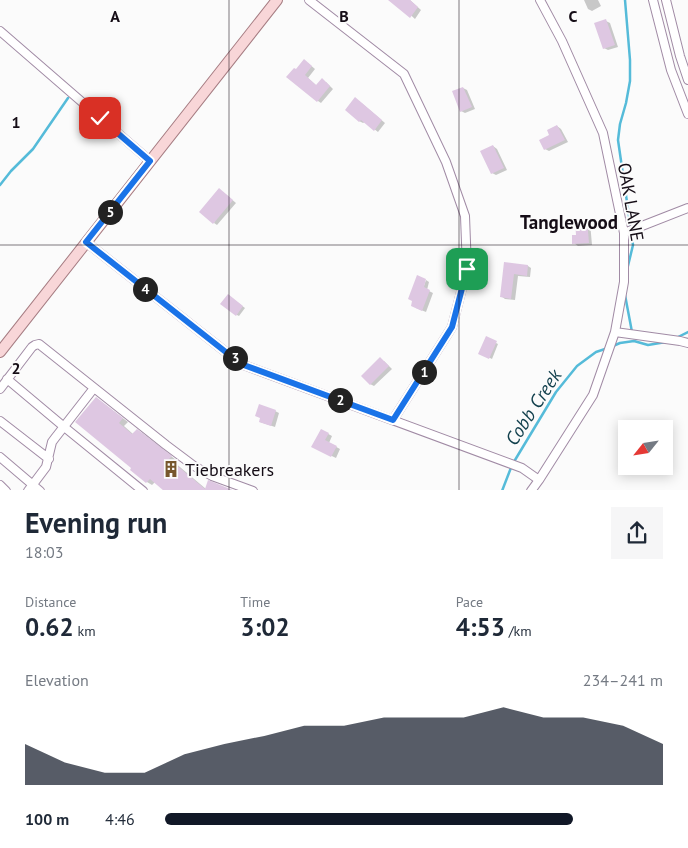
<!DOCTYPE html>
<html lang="en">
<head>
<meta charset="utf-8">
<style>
	body { margin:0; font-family:"PT Sans",sans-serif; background:#f6f6f7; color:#1f2937; height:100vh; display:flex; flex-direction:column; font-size:19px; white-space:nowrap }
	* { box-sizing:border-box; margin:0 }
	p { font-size:16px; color:#747a83 }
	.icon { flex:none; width:28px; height:28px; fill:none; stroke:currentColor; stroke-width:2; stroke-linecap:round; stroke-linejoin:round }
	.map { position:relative; height:490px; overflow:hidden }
	.details { display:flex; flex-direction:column; background:#fff; flex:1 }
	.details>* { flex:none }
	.needle { width:32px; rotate:240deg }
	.controls { position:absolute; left:618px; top:420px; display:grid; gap:10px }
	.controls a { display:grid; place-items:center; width:55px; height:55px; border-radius:0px; background:#fff; box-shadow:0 2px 12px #0003; font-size:25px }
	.pin { position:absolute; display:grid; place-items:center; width:42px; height:42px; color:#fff; margin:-21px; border-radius:10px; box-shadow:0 2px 8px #0006 }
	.km { position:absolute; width:25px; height:25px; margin:-12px; border-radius:50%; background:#222; color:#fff; font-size:14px; line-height:25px; text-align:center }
	.round { display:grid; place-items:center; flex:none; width:52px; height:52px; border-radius:0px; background:#f6f6f7 }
	.overview { display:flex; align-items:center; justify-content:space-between; height:85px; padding:0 25px }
	h1 { font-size:28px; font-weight:600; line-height:38px }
	.stats { display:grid; grid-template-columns:repeat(3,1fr); gap:8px; height:85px; padding:5px 25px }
	.stats div { display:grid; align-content:center }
	.stats b { font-size:25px; font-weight:600 }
	.stats small { font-size:14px; font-weight:400 }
	.stats p { font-size:14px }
	.chart { height:140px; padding:10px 25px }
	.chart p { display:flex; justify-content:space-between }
	.chart svg { width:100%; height:90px; margin-top:5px; fill:#111827; opacity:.7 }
	ul { padding:0 25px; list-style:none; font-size:16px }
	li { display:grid; grid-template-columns:80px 60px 1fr; align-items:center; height:38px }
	li i { height:12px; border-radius:6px; background:#111827 }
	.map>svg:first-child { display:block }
	.shadow { fill:#0003 }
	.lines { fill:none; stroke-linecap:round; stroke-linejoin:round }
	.stream { stroke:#55bbd9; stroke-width:2.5 }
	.building { fill:#dec7e2 }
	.minor-casing { stroke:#a18ba5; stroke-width:10 }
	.major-casing { stroke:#a67d83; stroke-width:12 }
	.minor { stroke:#fff; stroke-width:8 }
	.major { stroke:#f8d6d8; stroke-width:10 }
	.route-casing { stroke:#fff; stroke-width:10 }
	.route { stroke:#1a73e8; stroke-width:6 }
	.grid { fill:none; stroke:#150d16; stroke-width:1; stroke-opacity:0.55 }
	.labels { text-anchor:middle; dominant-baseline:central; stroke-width:4; stroke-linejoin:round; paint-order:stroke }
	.street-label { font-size:18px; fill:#150d16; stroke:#fbfbfb }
	.poi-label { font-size:18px; fill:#150d16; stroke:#fbfbfb; text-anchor:start }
	.neighbourhood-label { font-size:19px; font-weight:bold; fill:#150d16; stroke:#fbfbfb }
	.water-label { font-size:19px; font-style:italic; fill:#113f4c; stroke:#fbfbfb }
	.grid-label { font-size:16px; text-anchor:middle; font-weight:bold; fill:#150d16; stroke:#fbfbfb; stroke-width:4; stroke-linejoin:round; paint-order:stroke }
</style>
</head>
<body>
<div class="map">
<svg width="688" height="491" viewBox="0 0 688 491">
	<rect width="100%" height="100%" fill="#fbfbfb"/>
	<path class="shadow" d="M 394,0 L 410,0 L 421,10 L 415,19 Z
		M 584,0 L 598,0 L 601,6 L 592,11 L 588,9 Z
		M 606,21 L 610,23 L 618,47 L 608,50 L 604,48 Z
		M 308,63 L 315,69 L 308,78 L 317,86 L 326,82 L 333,89 L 321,103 L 318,101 L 296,71 Z
		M 463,88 L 467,90 L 475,109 L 465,113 L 461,111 Z
		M 359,101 L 385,123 L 378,132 L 365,122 L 363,123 L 359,121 Z
		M 557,126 L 561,129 L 568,142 L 549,151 L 545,149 L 551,135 Z
		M 493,146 L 497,149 L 507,170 L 496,175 L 492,173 Z
		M 223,192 L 236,203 L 217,225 L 214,223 Z
		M 587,220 L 590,222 L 592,245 L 578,246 L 574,243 Z
		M 505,263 L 528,266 L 531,268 L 530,277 L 518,276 L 515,300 L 505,299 L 501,296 Z
		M 426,280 L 429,282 L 427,290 L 433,293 L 426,312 L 416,308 Z
		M 230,297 L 245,308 L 239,316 L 237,315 Z
		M 486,338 L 498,344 L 492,359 L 480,353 Z
		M 384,361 L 392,369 L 374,386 L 370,384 Z
		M 96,398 L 128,422 L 124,426 L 133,434 L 142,433 L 176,460 L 174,462 L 206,489 L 232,491 L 166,491 L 155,482 L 152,485 L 147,482 L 133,468 Z
		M 275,411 L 279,413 L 275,427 L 260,422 L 261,418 Z
		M 321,430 L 332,436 L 329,443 L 340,449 L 336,458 L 313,447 Z"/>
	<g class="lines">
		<path class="stream" d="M 625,0 L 630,60 L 630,81 L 626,103 L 620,124 L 618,140 L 629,216 L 633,245 L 627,270
			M 0,185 L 11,171 L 33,149 L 68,98
			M 625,295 L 632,332
			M 676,338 L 688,332
			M 613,346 L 620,343 L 634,341 L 648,345 L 666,342
			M 502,491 L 512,465 L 556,392 L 577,366 L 596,352 L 608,348"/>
	</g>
	<path class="building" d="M 388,0 L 410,0 L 418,7 L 410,18 Z
		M 606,19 L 615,45 L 603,49 L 594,23 Z
		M 304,59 L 312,66 L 305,75 L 316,85 L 322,78 L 330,86 L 317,102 L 286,77 L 294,68 L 296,69 Z
		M 463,87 L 472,107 L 460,112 L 452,91 Z
		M 355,97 L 382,120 L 374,131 L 361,120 L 359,122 L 345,110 Z
		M 557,125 L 565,140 L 544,150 L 539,140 L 549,135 L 547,130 Z
		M 493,145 L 504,168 L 491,174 L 480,151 Z
		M 219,188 L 233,200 L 213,224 L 199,212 Z
		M 587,219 L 589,243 L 572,244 L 572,235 L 576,235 L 575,220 Z
		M 504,262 L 528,265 L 527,276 L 514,274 L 511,299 L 500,297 Z
		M 417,275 L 426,279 L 424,287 L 430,290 L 422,311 L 411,306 L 412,301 L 408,299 Z
		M 228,294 L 243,306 L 236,316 L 220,304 Z
		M 486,336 L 497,341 L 489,359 L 478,354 Z
		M 380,357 L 389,366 L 370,385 L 361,376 Z
		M 96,397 L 123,418 L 119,423 L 132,434 L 137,429 L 172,456 L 169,459 L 205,489 L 208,480 L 235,491 L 164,491 L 150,479 L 146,483 L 130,470 L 131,468 L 75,422 Z
		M 259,404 L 276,410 L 271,426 L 259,422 L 260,418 L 255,416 Z
		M 321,429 L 329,433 L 325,440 L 337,446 L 331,457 L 311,447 Z"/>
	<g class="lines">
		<g class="minor-casing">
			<path id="minor" d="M 309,0 L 404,74 L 446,162 L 465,216 L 467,269 L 452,327 L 393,420
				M 653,0 L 671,70 L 688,114
				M 666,0 L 680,56 L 688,80
				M 0,31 L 150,161
				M 624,233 L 688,208
				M 86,242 L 241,364 L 522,468 L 539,480
				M 615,332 L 680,341 L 688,343
				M 7,379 L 63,426 L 143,491
				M 0,389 L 32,347 L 35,345 L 39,344 L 166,445 L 194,466 L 212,476 L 253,491
				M 0,421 L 49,459
				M 0,457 L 40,491
				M 0,485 L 6,491
				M 28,491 L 46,467 L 52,442 L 55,438 L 94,388
				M 531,491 L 539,480 L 593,395 L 615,332 L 624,282 L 624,233 L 603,133 L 562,41 L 540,0"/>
		</g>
		<g class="major-casing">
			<path id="major" d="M 0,352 L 277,0"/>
		</g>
		<use href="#minor" class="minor"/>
		<use href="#major" class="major"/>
	</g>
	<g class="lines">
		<g class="route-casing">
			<path id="route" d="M 100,118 L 150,161 L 86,242 L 241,364 L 393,420 L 452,327 L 467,269"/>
		</g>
		<use href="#route" class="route"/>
	</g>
	<path class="grid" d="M 229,0 L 229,491M 459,0 L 459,491M 0,245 L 688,245"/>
	<defs>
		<g id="building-bare" transform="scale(1.35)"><path d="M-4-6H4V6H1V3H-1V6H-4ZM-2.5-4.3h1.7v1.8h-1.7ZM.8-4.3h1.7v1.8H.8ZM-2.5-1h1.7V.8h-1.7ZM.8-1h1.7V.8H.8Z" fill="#77572d" stroke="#fbfbfb" stroke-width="2.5" paint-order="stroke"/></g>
	</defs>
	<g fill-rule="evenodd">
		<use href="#building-bare" x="171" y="469"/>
	</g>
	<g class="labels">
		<g class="street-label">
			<text transform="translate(631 202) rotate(80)">OAK LANE</text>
		</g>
		<g class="poi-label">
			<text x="185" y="469">Tiebreakers</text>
		</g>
		<g class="neighbourhood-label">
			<text x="569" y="222">Tanglewood</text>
		</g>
		<g class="water-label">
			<text transform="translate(533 407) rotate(-57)">Cobb Creek</text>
		</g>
	</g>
	<g class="grid-label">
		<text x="115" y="22">A</text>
		<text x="344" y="22">B</text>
		<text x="573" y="22">C</text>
		<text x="16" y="128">1</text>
		<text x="16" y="374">2</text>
	</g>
</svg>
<div class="controls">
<a><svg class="needle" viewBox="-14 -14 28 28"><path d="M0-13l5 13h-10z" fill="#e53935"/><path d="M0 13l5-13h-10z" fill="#747a83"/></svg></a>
</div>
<div class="pin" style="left:467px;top:269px;background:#1e9e55"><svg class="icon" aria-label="arrive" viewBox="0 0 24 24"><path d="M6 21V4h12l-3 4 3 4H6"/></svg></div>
<div class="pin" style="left:100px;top:118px;background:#d93025"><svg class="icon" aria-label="check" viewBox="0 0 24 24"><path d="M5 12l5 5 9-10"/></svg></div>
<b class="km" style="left:424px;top:372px">1</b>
<b class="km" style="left:340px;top:400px">2</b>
<b class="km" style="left:235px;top:358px">3</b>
<b class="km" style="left:145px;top:289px">4</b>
<b class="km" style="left:110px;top:212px">5</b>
</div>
<section class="details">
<div class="overview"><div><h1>Evening run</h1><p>18:03</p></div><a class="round"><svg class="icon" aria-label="share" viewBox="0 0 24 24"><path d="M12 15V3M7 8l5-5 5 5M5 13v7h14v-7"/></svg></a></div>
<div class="stats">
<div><p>Distance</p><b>0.62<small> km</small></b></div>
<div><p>Time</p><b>3:02</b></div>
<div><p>Pace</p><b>4:53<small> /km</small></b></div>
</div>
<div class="chart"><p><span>Elevation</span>234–241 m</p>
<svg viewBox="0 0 160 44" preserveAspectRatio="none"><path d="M0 44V24L10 33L20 38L30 38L40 29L50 24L60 20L70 15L80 15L90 11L100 11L110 11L120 6L130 11L140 11L150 15L160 24V44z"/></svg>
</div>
<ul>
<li><b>100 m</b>4:46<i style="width:82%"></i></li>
</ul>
</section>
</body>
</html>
